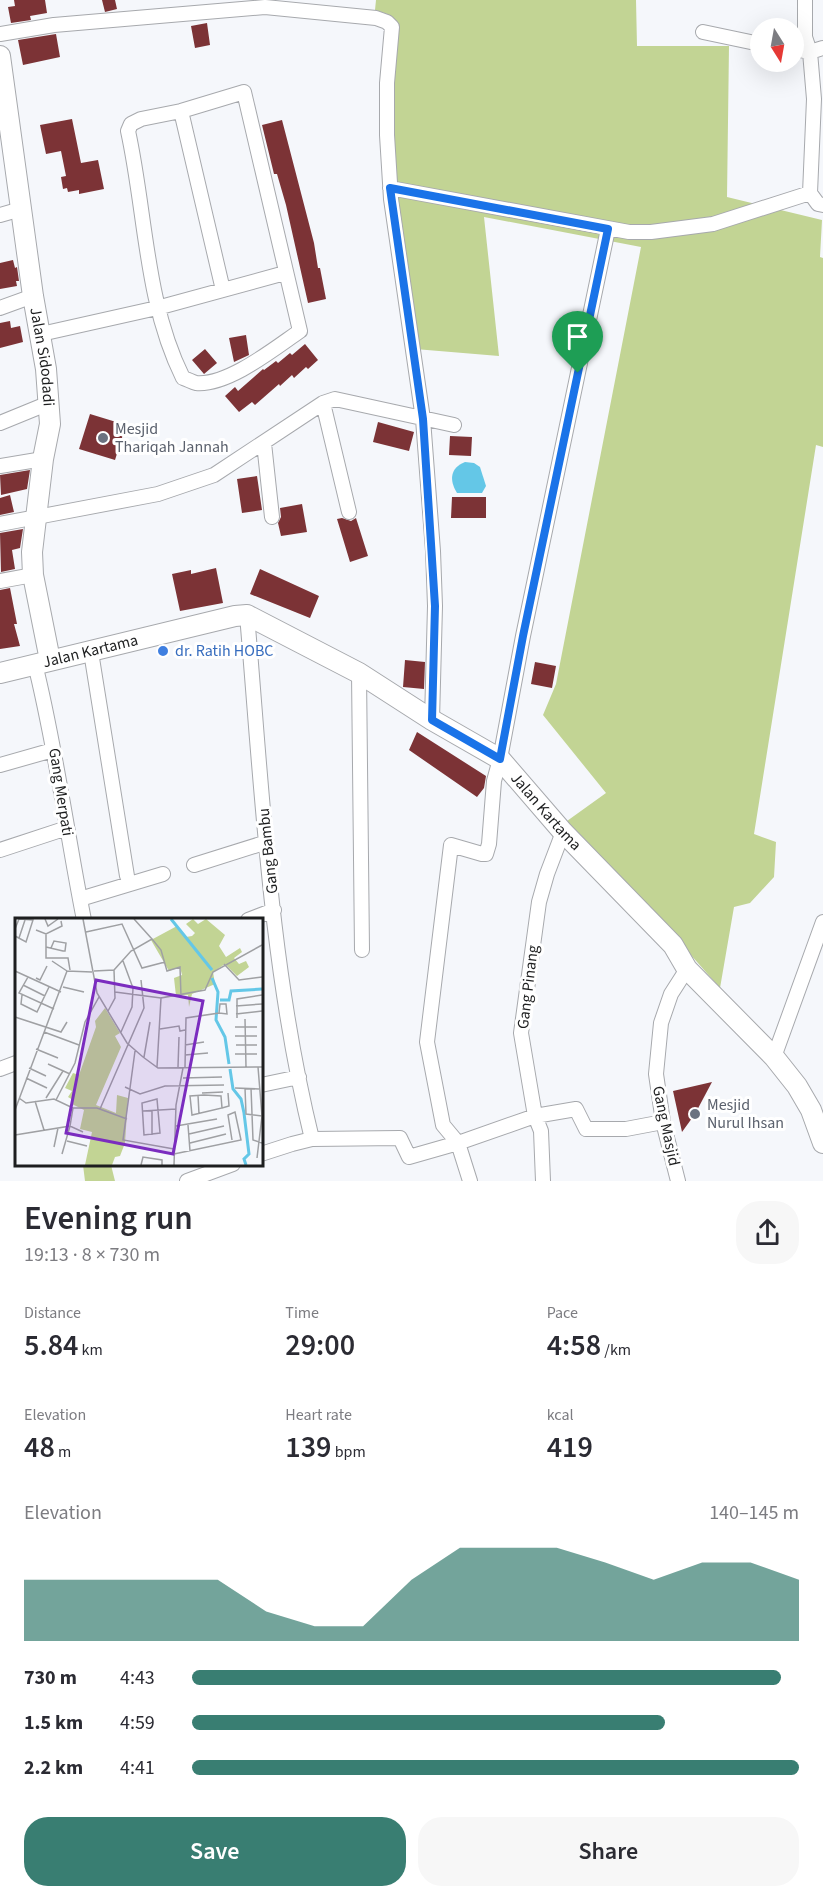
<!DOCTYPE html>
<html lang="en">
<head>
<meta charset="utf-8">
<style>
	body { margin:0; font-family:"Source Sans 3",sans-serif; background:#f7f7f7; color:#2b2b33; height:100vh; display:flex; flex-direction:column; font-size:22px; white-space:nowrap }
	* { box-sizing:border-box; margin:0 }
	p { font-size:20px; color:#7c7c81 }
	.icon { flex:none; width:33px; height:33px; fill:none; stroke:currentColor; stroke-width:2; stroke-linecap:round; stroke-linejoin:round }
	.map { position:relative; height:1181px; overflow:hidden }
	.details { display:flex; flex-direction:column; background:#fff; flex:1 }
	.details>* { flex:none }
	.needle { width:39px; rotate:169deg }
	.fabs { position:absolute; left:750px; top:18px; display:grid; gap:12px }
	.fabs a { display:grid; place-items:center; width:54px; height:54px; border-radius:50%; background:#fff; box-shadow:0 6px 24px #0002; font-size:30px }
	.pin { position:absolute; display:grid; place-items:center; width:51px; height:51px; color:#fff; margin:-62px -26px; border-radius:50% 50% 50% 0; rotate:-45deg; box-shadow:0 0 6px #0007 }
	.pin .icon { rotate:45deg }
	.round { display:grid; place-items:center; flex:none; width:63px; height:63px; border-radius:24px; background:#f7f7f7 }
	.summary { display:flex; align-items:center; justify-content:space-between; height:102px; padding:0 24px }
	h1 { font-size:33px; font-weight:600; line-height:45px }
	.stats { display:grid; grid-template-columns:repeat(3,1fr); gap:9px; height:102px; padding:6px 24px }
	.stats div { display:grid; align-content:center }
	.stats b { font-size:30px; font-weight:600 }
	.stats small { font-size:16px; font-weight:400 }
	.stats p { font-size:16px }
	.chart { height:168px; padding:12px 24px }
	.chart p { display:flex; justify-content:space-between }
	.chart svg { width:100%; height:108px; margin-top:6px; fill:#397e72; opacity:.7 }
	.cta { display:flex; gap:12px; margin-top:auto; padding:12px 24px }
	.cta a { flex:1; height:69px; border-radius:24px; background:#397e72; color:#fff; font-size:24px; font-weight:600; line-height:69px; text-align:center }
	.cta a+a { background:#f7f7f7; color:#2b2b33 }
	ul { padding:0 24px; list-style:none; font-size:20px }
	li { display:grid; grid-template-columns:96px 72px 1fr; align-items:center; height:45px }
	li i { height:15px; border-radius:8px; background:#397e72 }
	.map>svg:first-child { display:block }
	.green { fill:#c2d494 }
	.water { fill:#64c7e7 }
	.building { fill:#7c3336 }
	.lines { fill:none; stroke-linecap:round; stroke-linejoin:round }
	.street-casing { stroke:#a7a9ad; stroke-width:16 }
	.secondary-casing { stroke:#a7a9ad; stroke-width:22 }
	.street { stroke:#fff; stroke-width:14 }
	.secondary { stroke:#fff; stroke-width:20 }
	.route-casing { stroke:#fff; stroke-width:12 }
	.route { stroke:#1a73e8; stroke-width:8 }
	.worship-dot { fill:#6b7280; stroke:#fff; stroke-width:2 }
	.shop-dot { fill:#3f7fe0; stroke:#fff; stroke-width:2 }
	.labels { text-anchor:middle; dominant-baseline:central; stroke-width:6; stroke-linejoin:round; paint-order:stroke }
	.street-label { font-size:16px; fill:#1d1e1f; stroke:#fff }
	.worship-label { font-size:16px; fill:#5b616d; stroke:#fff; text-anchor:start }
	.shop-label { font-size:16px; fill:#366cbe; stroke:#fff; text-anchor:start }
	.inset-river { fill:none; stroke:#64c7e7; stroke-width:3 }
	.inset-road { fill:none; stroke:#9fa0a3; stroke-width:1.5 }
	.view { fill:#7b2cbf; fill-opacity:0.15; stroke:#7b2cbf; stroke-width:3 }
	.inset-edge { fill:none; stroke:#1d1e1f; stroke-width:3 }
</style>
</head>
<body>
<div class="map">
<svg width="823" height="1181" viewBox="0 0 823 1181">
	<rect width="100%" height="100%" fill="#f5f7fb"/>
	<path class="green" d="M 376,0 L 636,0 L 637,46 L 729,46 L 727,197 L 822,220 L 820,257 L 823,258 L 823,447 L 816,445 L 754,834 L 776,842 L 774,877 L 750,903 L 734,907 L 720,988 L 630,886 L 567,821 L 606,793 L 543,715 L 556,684 L 641,247 L 484,217 L 499,356 L 415,349 L 396,201 L 393,81 L 394,21 L 387,14 L 375,10 Z
		M 83,1165 L 111,1165 L 115,1181 L 85,1181 Z"/>
	<path class="water" d="M 465,462 L 474,463 L 480,467 L 486,486 L 482,493 L 457,493 C 449,480 450,468 465,462 Z"/>
	<path class="building" d="M 14,0 L 45,0 L 47,13 L 30,16 L 31,20 L 11,23 L 8,7 L 15,6 Z
		M 102,0 L 115,0 L 117,9 L 105,12 Z
		M 207,23 L 210,45 L 195,48 L 191,26 Z
		M 56,34 L 60,57 L 23,65 L 18,40 Z
		M 72,119 L 81,163 L 98,160 L 104,189 L 79,194 L 79,190 L 68,192 L 67,188 L 63,189 L 61,177 L 66,176 L 61,151 L 46,154 L 40,125 Z
		M 282,120 L 314,243 L 318,268 L 320,268 L 326,299 L 308,303 L 286,205 L 277,174 L 274,174 L 262,125 Z
		M 13,260 L 15,268 L 17,267 L 19,281 L 16,281 L 17,286 L 0,289 L 0,263 Z
		M 10,321 L 11,328 L 20,326 L 23,342 L 0,348 L 0,323 Z
		M 246,335 L 249,355 L 234,362 L 229,338 Z
		M 305,344 L 318,360 L 308,369 L 306,367 L 294,378 L 292,375 L 280,386 L 279,384 L 255,405 L 252,402 L 239,412 L 225,396 L 235,387 L 238,391 L 263,369 L 264,370 L 276,361 L 278,363 L 290,353 L 292,355 Z
		M 205,349 L 217,363 L 204,374 L 192,360 Z
		M 90,414 L 126,425 L 115,460 L 79,449 Z
		M 378,422 L 414,432 L 409,451 L 373,442 Z
		M 450,436 L 472,437 L 471,456 L 449,455 Z
		M 30,470 L 27,489 L 1,495 L 0,475 Z
		M 257,476 L 262,510 L 242,513 L 237,479 Z
		M 10,495 L 14,512 L 0,515 L 0,498 Z
		M 452,497 L 486,497 L 486,518 L 451,518 Z
		M 302,504 L 307,532 L 281,536 L 278,523 L 281,517 L 280,508 Z
		M 342,518 L 351,521 L 356,518 L 368,556 L 350,562 L 337,519 Z
		M 23,529 L 20,548 L 12,550 L 15,569 L 1,572 L 0,533 Z
		M 216,568 L 223,603 L 180,611 L 172,574 L 191,570 L 191,574 Z
		M 260,569 L 319,596 L 310,618 L 250,594 Z
		M 10,588 L 17,624 L 14,624 L 20,646 L 0,649 L 0,590 Z
		M 405,660 L 425,662 L 424,689 L 403,687 Z
		M 535,662 L 556,666 L 552,688 L 531,684 Z
		M 417,732 L 486,776 L 484,788 L 477,797 L 409,750 Z
		M 712,1082 L 695,1114 L 682,1132 L 673,1091 Z"/>
	<g class="lines">
		<g class="street-casing">
			<path id="street" d="M 703,32 L 760,44
				M 0,34 L 54,25 L 265,7 L 376,18 L 387,22 L 392,27 L 387,83 L 387,135 L 391,199 L 423,419 L 433,551 L 435,606 L 432,720
				M 823,48 L 810,52 L 814,99 L 810,193 L 818,204 L 823,205
				M 794,49 L 810,52 L 805,37 L 805,0
				M 244,92 L 300,331 C 275,348 228,386 196,383 C 192,382 187,379 183,378 C 145,302 146,213 128,131 L 131,124 L 141,119 L 181,111 Z
				M 181,111 L 223,290
				M 390,188 L 629,232 L 651,232 L 713,224 L 810,193
				M 0,215 L 21,209
				M 0,308 L 33,296
				M 41,334 L 157,308 L 285,273
				M 323,403 L 349,512
				M 0,423 L 49,403
				M 264,443 L 272,517
				M 0,466 L 43,459
				M 0,524 L 158,494 L 214,475 L 323,403 L 335,399 L 454,425
				M 0,581 L 33,575
				M 247,615 C 262,790 270,968 312,1139 L 292,1144 L 261,1154
				M 91,652 L 127,876
				M 35,664 C 56,748 67,835 84,920
				M 359,673 L 362,950
				M 0,765 L 53,750
				M 0,850 L 67,828
				M 194,865 L 267,842
				M 80,899 L 163,874
				M 248,920 L 274,910
				M 774,1057 L 823,922
				M 0,1069 L 16,1063
				M 261,1085 L 299,1077
				M 312,1139 L 400,1138 L 409,1157 L 458,1143 L 535,1116 L 576,1109 L 586,1129 L 626,1129 L 663,1122
				M 187,1181 L 233,1164
				M 470,1181 L 458,1143 L 443,1125 L 427,1042 L 451,845 L 482,854 L 486,854 L 489,844 L 494,781 L 500,759 L 523,636 L 608,229
				M 543,1181 L 541,1131 L 535,1116 L 521,1033 L 539,902 L 547,874 L 563,832
				M 678,1181 L 663,1122 L 656,1074 L 661,1023 L 671,994 L 687,969"/>
		</g>
		<g class="secondary-casing">
			<g id="secondary">
				<path id="s1" d="M 0,56 L 33,296 L 46,369 L 50,424 L 43,459 L 32,552 L 33,575 L 50,660"/>
				<path id="s2" d="M 0,673 L 235,616 L 247,615 L 359,673 L 432,720 L 500,759 L 563,832 L 673,945 L 687,969 L 774,1057 L 797,1086 L 811,1110 L 823,1143"/>
			</g>
		</g>
		<use href="#street" class="street"/>
		<use href="#secondary" class="secondary"/>
	</g>
	<g class="lines">
		<g class="route-casing">
			<path id="route" d="M 390,188 L 608,229 L 523,636 L 500,759 L 432,720 L 435,606 L 423,419 Z"/>
		</g>
		<use href="#route" class="route"/>
	</g>
	<g class="worship-dot">
		<circle cx="103" cy="438" r="6"/>
		<circle cx="695" cy="1114" r="6"/>
	</g>
	<circle class="shop-dot" cx="163" cy="651" r="6"/>
	<g class="labels">
		<g class="street-label">
			<text stroke="none"><textPath href="#s1" startOffset="304">Jalan Sidodadi</textPath></text>
			<text stroke="none"><textPath href="#s2" startOffset="93">Jalan Kartama</textPath></text>
			<text transform="translate(61 792) rotate(81)">Gang Merpati</text>
			<text stroke="none"><textPath href="#s2" startOffset="615">Jalan Kartama</textPath></text>
			<text transform="translate(268 851) rotate(-96)">Gang Bambu</text>
			<text transform="translate(528 987) rotate(-83)">Gang Pinang</text>
			<text transform="translate(666 1126) rotate(78)">Gang Masjid</text>
		</g>
		<g class="worship-label">
			<text x="115" y="429">Mesjid<tspan x="115" dy="18">Thariqah Jannah</tspan></text>
			<text x="707" y="1105">Mesjid<tspan x="707" dy="18">Nurul Ihsan</tspan></text>
		</g>
		<g class="shop-label">
			<text x="175" y="651">dr. Ratih HOBC</text>
		</g>
	</g>
	<g transform="translate(15 918)">
		<rect width="248" height="248" fill="#f5f7fb"/>
		<path d="M 178,1 L 183,6 L 191,1 L 210,17 L 204,28 L 211,39 L 225,30 L 227,34 L 219,40 L 224,46 L 231,43 L 234,49 L 222,58 L 210,46 L 198,54 L 200,66 L 177,76 L 174,89 L 173,77 L 161,78 L 159,60 L 167,57 L 165,49 L 154,53 L 136,22 L 162,8 L 171,19 L 177,18 L 180,15 L 171,6 ZM 90,90 L 105,115 L 100,118 L 106,129 L 81,187 L 101,195 L 102,177 L 113,180 L 110,225 L 105,238 L 100,239 L 97,247 L 70,247 L 77,214 L 65,211 L 69,192 L 57,186 L 58,182 L 53,179 L 57,173 L 50,170 L 58,155 L 64,157 L 81,109 L 80,103 Z" fill="#c2d494"/>
		<path class="inset-river" d="M 156,1 L 197,52M 197,60 L 203,74 L 201,102 L 210,119 L 214,146M 205,82 L 214,82 L 216,73 L 247,71M 215,151 L 218,171 L 226,181 L 229,195 L 234,236 L 229,241 L 231,247"/>
		<path class="inset-road" d="M 30,1 L 33,8 L 43,1M 68,1 L 82,75 L 112,125 L 128,139 L 143,150 L 247,149M 119,1 L 137,21M 0,11 L 4,1 L 18,2 L 11,24 L 0,18M 21,12 L 31,16 L 47,8 L 46,3M 71,14 L 107,6 L 127,50 L 150,44M 31,16 L 31,40 L 53,40 L 55,52M 4,20 L 10,2M 31,29 L 48,33 L 50,33 L 51,25 L 39,23 L 36,30M 37,43 L 52,53M 209,46 L 224,62 L 247,59M 0,53 L 46,74M 79,53 L 99,52 L 116,33 L 137,21 L 146,32 L 152,53 L 165,49 L 166,78M 13,59 L 4,75 L 39,91M 21,60 L 25,62 L 32,48M 8,67 L 30,78M 48,69 L 69,74M 100,74 L 146,80M 7,77 L 6,86 L 22,94 L 34,69M 221,88 L 247,86M 93,93 L 100,80 L 99,52M 221,96 L 247,93M 0,99 L 46,114 L 52,104M 222,100 L 222,81 L 247,77M 230,101 L 231,149M 220,109 L 242,109M 145,111 L 164,108 L 165,113 L 170,112M 29,114 L 64,127M 106,114 L 117,89 L 118,70 L 108,43M 220,118 L 242,118M 170,127 L 189,124M 221,127 L 242,127M 21,131 L 43,140M 120,133 L 108,222 L 159,231M 220,136 L 242,136M 170,137 L 193,135M 129,139 L 135,104M 33,146 L 55,156M 142,149 L 146,80 L 190,72 L 198,54 L 247,27M 163,149 L 164,119M 170,149 L 171,100 L 204,95 L 205,86 L 211,86 L 212,96 L 204,95M 14,150 L 31,158M 11,160 L 32,170M 168,160 L 207,159M 110,169 L 125,176 L 150,168 L 209,167M 220,170 L 244,171M 230,170 L 231,196 L 247,198M 236,170 L 238,222 L 247,225M 187,175 L 208,174M 183,177 L 184,196M 189,177 L 206,178 L 207,190 L 177,197 L 175,178 ZM 31,180 L 48,153M 142,181 L 145,215 L 129,217 L 127,185 ZM 41,182 L 60,145 L 70,104 L 84,79M 20,183 L 29,212M 58,190 L 82,190 L 112,201M 207,190 L 214,188 L 213,175M 85,191 L 129,90 L 126,62M 0,192 L 52,53 L 77,54M 137,192 L 137,217M 128,193 L 161,191M 173,207 L 175,233M 161,208 L 202,201M 174,216 L 209,208M 0,217 L 55,208 L 58,190 L 39,181 L 11,185 L 4,180M 52,223 L 72,228M 175,225 L 211,216M 39,229 L 43,210M 47,236 L 55,208 L 68,214M 159,236 L 226,222 L 220,194 L 213,197 L 217,222M 242,240 L 247,198 L 243,149M 126,247 L 128,239 L 147,242 L 147,247M 159,247 L 161,187 L 168,150"/>
		<path class="view" d="M 81,62 L 188,83 L 158,236 L 51,215 Z"/>
		<rect width="248" height="248" class="inset-edge"/>
	</g>
</svg>
<div class="fabs">
<a><svg class="needle" viewBox="-14 -14 28 28"><path d="M0-13l5 13h-10z" fill="#e53935"/><path d="M0 13l5-13h-10z" fill="#7c7c81"/></svg></a>
</div>
<div class="pin" style="left:578px;top:373px;background:#1e9e55"><svg class="icon" aria-label="arrive" viewBox="0 0 24 24"><path d="M6 21V4h12l-3 4 3 4H6"/></svg></div>
</div>
<section class="details">
<div class="summary"><div><h1>Evening run</h1><p>19:13 · 8 × 730 m</p></div><a class="round"><svg class="icon" aria-label="share" viewBox="0 0 24 24"><path d="M12 15V3M7 8l5-5 5 5M5 13v7h14v-7"/></svg></a></div>
<div class="stats">
<div><p>Distance</p><b>5.84<small> km</small></b></div>
<div><p>Time</p><b>29:00</b></div>
<div><p>Pace</p><b>4:58<small> /km</small></b></div>
</div>
<div class="stats">
<div><p>Elevation</p><b>48<small> m</small></b></div>
<div><p>Heart rate</p><b>139<small> bpm</small></b></div>
<div><p>kcal</p><b>419</b></div>
</div>
<div class="chart"><p><span>Elevation</span>140–145 m</p>
<svg viewBox="0 0 160 44" preserveAspectRatio="none"><path d="M0 44V19L10 19L20 19L30 19L40 19L50 32L60 38L70 38L80 19L90 6L100 6L110 6L120 12L130 19L140 12L150 12L160 19V44z"/></svg>
</div>
<ul>
<li><b>730 m</b>4:43<i style="width:97%"></i></li>
<li><b>1.5 km</b>4:59<i style="width:78%"></i></li>
<li><b>2.2 km</b>4:41<i style="width:100%"></i></li>
</ul>
<div class="cta"><a>Save</a><a>Share</a></div>
</section>
</body>
</html>
